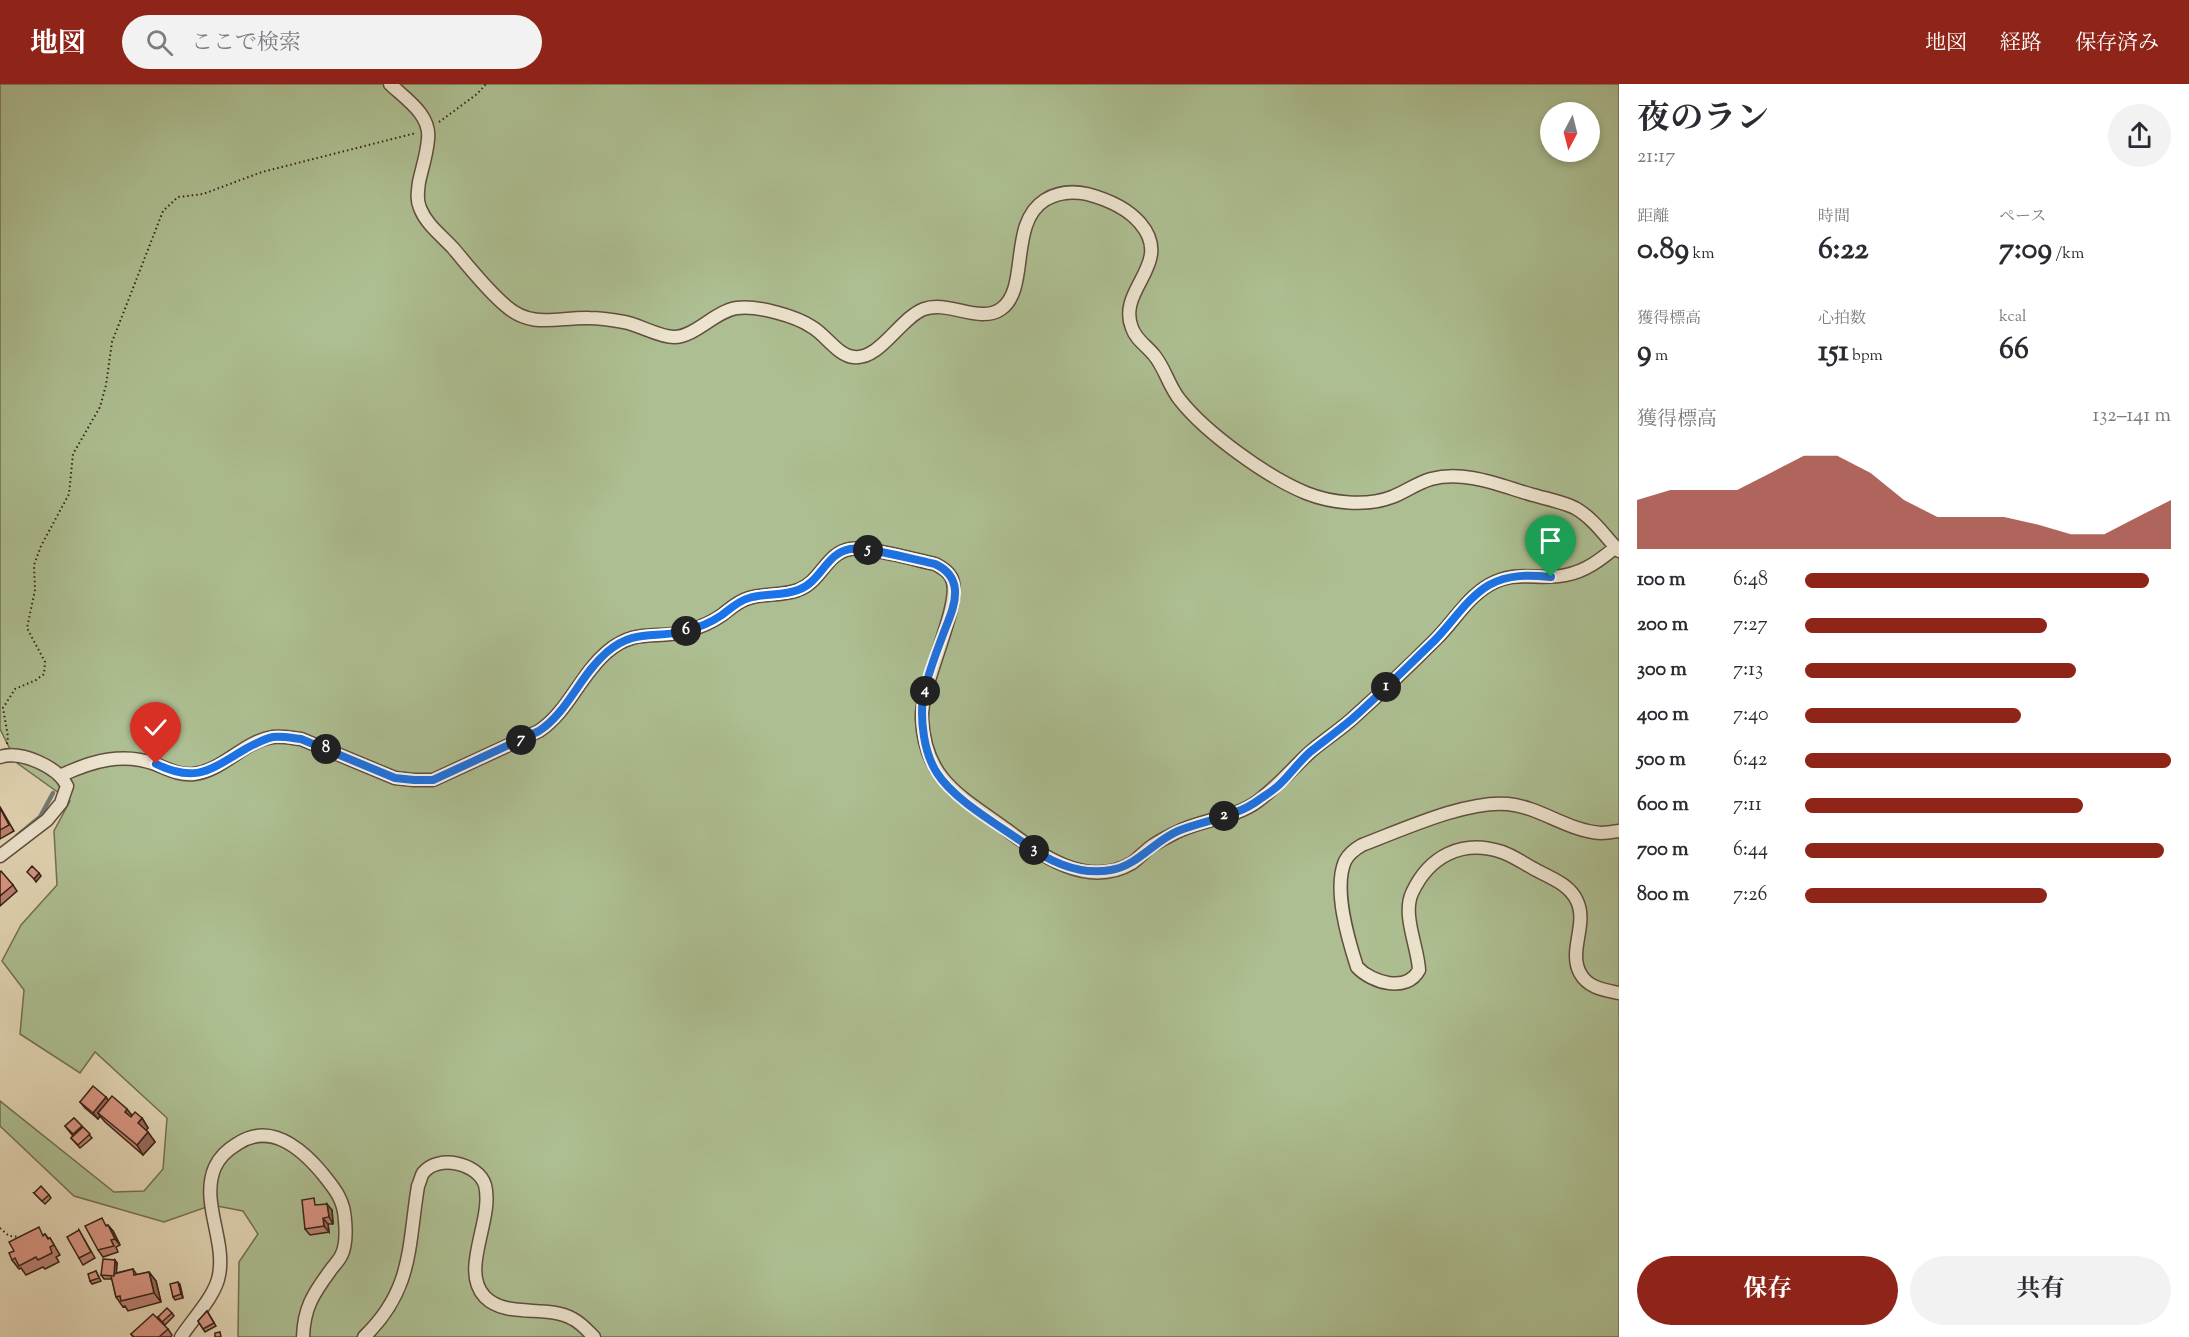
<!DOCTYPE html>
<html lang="ja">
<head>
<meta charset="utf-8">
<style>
	body { margin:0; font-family:"Sorts Mill Goudy","Noto Serif JP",serif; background:#f2f2f3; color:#2b2b33; height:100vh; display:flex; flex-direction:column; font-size:22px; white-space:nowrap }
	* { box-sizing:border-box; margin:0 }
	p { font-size:20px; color:#7c7c81 }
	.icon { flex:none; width:33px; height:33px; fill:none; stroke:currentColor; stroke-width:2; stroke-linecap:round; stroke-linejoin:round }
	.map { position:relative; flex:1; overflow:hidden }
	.details { display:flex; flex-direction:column; background:#fff; width:570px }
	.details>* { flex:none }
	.needle { width:39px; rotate:187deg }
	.buttons { position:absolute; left:1540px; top:18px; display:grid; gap:12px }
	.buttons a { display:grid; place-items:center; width:60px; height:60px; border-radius:50%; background:#fff; box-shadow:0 3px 9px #0003; font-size:30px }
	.pin { position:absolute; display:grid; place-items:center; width:51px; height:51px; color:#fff; margin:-62px -26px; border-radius:50% 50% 50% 0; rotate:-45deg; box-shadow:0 0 6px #0007 }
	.pin .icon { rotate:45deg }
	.km { position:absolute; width:30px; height:30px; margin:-15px; border-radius:50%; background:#222; color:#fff; font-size:16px; line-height:30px; text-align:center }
	.round { display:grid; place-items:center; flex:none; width:63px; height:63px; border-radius:32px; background:#f2f2f3 }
	.overview { display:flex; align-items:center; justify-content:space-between; height:102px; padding:0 18px }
	h1 { font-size:33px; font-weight:700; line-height:45px }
	.metrics { display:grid; grid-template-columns:repeat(3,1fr); gap:9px; height:102px; padding:6px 18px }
	.metrics div { display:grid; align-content:center }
	.metrics b { font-size:30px; font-weight:700 }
	.metrics small { font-size:16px; font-weight:400 }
	.metrics p { font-size:16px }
	.chart { height:168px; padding:12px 18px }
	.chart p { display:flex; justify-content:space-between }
	.chart svg { width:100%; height:108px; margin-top:6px; fill:#8f2418; opacity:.7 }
	.button { display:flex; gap:12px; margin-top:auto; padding:12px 18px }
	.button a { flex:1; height:69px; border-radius:36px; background:#8f2418; color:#fff; font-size:24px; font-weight:700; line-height:69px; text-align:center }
	.button a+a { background:#f2f2f3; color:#2b2b33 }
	ul { padding:0 18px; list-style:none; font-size:20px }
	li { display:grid; grid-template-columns:96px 72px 1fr; align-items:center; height:45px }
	li i { height:15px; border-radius:8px; background:#8f2418 }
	header { display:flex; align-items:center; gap:36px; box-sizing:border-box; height:84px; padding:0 30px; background:#8f2418; color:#fff }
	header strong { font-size:28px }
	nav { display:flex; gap:33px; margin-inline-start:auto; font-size:21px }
	.search { width:420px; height:54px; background:#f2f2f3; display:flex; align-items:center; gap:15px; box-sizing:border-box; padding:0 21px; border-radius:33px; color:#7c7c81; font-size:22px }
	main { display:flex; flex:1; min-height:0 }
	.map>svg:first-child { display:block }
	.green { fill:#adbf92; stroke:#727054; stroke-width:1.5; fill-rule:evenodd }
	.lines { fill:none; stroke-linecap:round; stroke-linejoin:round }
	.stream { stroke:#707c75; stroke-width:4.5 }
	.minor-casing { stroke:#614e3e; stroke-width:15 }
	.path { stroke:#362117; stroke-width:2; stroke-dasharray:1.5 3; stroke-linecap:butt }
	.minor { stroke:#ede4cf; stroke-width:12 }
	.wall { fill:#bb8172; stroke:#362117; stroke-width:1.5 }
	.shaded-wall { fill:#99695c; stroke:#362117; stroke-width:1.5 }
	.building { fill:#da9684; stroke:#362117; stroke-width:1.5 }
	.route-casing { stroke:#fff; stroke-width:12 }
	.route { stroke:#1a73e8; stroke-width:8 }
</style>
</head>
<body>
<header>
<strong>地図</strong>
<div class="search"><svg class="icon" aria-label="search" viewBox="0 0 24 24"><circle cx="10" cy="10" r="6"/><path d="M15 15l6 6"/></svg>ここで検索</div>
<nav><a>地図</a><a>経路</a><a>保存済み</a></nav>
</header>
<main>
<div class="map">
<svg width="1619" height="1253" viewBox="0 0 1619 1253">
	<rect width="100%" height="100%" fill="#e3d6b5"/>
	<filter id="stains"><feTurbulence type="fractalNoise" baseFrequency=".00333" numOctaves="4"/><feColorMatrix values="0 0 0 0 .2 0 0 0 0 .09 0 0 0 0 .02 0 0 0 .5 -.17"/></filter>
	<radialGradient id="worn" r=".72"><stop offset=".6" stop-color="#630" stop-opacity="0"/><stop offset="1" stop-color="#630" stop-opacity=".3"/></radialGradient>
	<path class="green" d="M 0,0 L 1619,0 L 1619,1253 L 238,1253 L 239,1178 L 258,1150 L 243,1127 L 212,1121 L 164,1138 L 74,1112 L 0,1042 L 0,1017 L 114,1108 L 144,1107 L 163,1085 L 167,1034 L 95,968 L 80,989 L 20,950 L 24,906 L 2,877 L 21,841 L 57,801 L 54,747 L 70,717 L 17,679 L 0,645 ZM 1551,28 L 1590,28 L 1590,68 L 1551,68 Z"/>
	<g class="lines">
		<path class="stream" d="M 17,752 L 40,733 L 53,709"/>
		<g class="minor-casing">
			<path id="minor" d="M 390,0 C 406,15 431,31 428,55 C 427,70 422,84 419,98 C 418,107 416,115 420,124 C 426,140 441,151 453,164 C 470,184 486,205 506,222 C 532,245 558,233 589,234 C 601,234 613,236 624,238 C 640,241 659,253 674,253 C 695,253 715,227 737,224 C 756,221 796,232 812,243 C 826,251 838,272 854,273 C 880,276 900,234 924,225 C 948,216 980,240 1001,225 C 1030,205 1008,139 1045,116 C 1058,108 1073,107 1087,110 C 1106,115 1127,124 1140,139 C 1175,180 1116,205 1132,244 C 1136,256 1147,262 1154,271 C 1165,284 1169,303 1180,316 C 1206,349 1267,393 1306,409 C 1331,419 1366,423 1392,413 C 1405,408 1417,399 1431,395 C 1466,386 1501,402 1533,411 C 1547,415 1563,418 1575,424 C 1593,434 1605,452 1619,467
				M 0,673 C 21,666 58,683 67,702 L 61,719 L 47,736 L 0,772
				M 62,691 C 92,677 123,668 155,680 C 168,685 180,692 194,690 C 224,686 244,657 273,653 C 282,652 292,654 301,655 L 395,694 L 414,696 L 433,696 L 539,647 C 568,628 580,591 607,568 C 635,544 655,555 685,548 C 698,544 711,539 722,531 C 730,525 738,517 749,514 C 765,509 783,512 798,506 C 821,498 826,469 850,465 C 866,462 916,476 935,480 C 941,483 948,487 951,493 C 965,516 920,599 922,635 C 925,695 960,712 1003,743 C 1038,769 1086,806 1132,779 C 1139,774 1145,767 1152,762 C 1159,757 1167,753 1175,749 C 1201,735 1234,735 1258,717 C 1277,703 1291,686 1308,670 C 1322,657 1339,647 1353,634 C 1382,608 1410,581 1437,554 C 1454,537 1468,513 1489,501 C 1516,485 1538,497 1566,491 C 1586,487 1600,476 1616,463
				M 1619,747 C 1613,748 1607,749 1601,749 C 1568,747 1540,723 1508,720 C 1466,716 1402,746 1362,761 C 1355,765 1349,769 1345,777 C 1333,805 1348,855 1357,883 C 1372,899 1407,909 1419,886 C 1418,863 1402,831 1412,809 C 1429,772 1462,755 1502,768 C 1514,772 1526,781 1538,787 C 1553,795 1570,801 1577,817 C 1588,840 1568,867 1580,889 C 1588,904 1604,906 1619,909
				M 181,1253 C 192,1236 216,1211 219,1191 C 226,1156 200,1117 215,1083 C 220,1072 227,1066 237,1060 C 270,1038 300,1063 322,1089 C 334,1104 344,1115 345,1136 C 346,1147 346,1163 341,1172 C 338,1178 333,1182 330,1187 C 313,1210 304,1224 303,1253
				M 364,1253 C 413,1206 408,1163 418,1102 C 420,1098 421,1092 423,1089 C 438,1070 478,1079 485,1101 C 494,1136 459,1186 485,1213 C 507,1235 547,1220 573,1235 C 581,1239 587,1246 594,1253"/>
		</g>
		<path class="path" d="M 439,38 L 477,10 L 486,0
			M 7,660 L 8,653 L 3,624 L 15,605 L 36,596 L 44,590 L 45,578 L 27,544 L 35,506 L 34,481 L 41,462 L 69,410 L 73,370 L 100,323 L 106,301 L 112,258 L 163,127 L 178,113 L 203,110 L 262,88 L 416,49
			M 0,1144 L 9,1152 L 21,1153"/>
		<use href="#minor" class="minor"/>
	</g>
	<path class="wall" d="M 0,723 L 14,747 L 0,755 Z
		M 0,788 L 13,801 L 17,807 L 0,822 Z
		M 106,1013 L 108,1017 L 132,1031 L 142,1034 L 148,1044 L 146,1046 L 155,1058 L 143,1071 L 105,1038 L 100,1032 L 98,1035 L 85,1024 L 80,1018 Z
		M 74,1034 L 92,1054 L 80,1064 L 71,1054 L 73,1052 L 65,1042 Z
		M 34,1109 L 49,1111 L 51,1114 L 45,1120 Z
		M 319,1121 L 332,1126 L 333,1140 L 328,1140 L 329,1148 L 310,1151 L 305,1145 Z
		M 107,1141 L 113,1147 L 120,1161 L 116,1163 L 118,1168 L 103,1173 L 98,1166 Z
		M 79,1146 L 95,1174 L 83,1181 L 79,1174 Z
		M 45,1150 L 49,1155 L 50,1154 L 60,1171 L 56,1173 L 59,1178 L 45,1185 L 43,1183 L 26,1191 L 21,1184 L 19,1185 L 12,1176 L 14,1167 Z
		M 117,1179 L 116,1189 L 133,1185 L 137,1191 L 149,1188 L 156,1197 L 161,1218 L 128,1227 L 125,1222 L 123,1223 L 116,1213 L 112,1195 L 104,1195 L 101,1191 Z
		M 96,1187 L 101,1197 L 92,1200 L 90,1197 Z
		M 180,1201 L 183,1214 L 175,1216 L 173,1213 Z
		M 207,1227 L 216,1242 L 205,1248 L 198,1237 Z
		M 172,1229 L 174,1232 L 165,1241 L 158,1233 Z
		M 168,1245 L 172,1251 L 171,1253 L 133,1253 L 131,1250 Z"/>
	<path class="shaded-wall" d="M 39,789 L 41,792 L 36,798 L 34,795 Z
		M 106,1013 L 111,1020 L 98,1029 L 100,1032 L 98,1035 L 93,1029 Z
		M 127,1025 L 134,1034 L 131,1037 L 125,1028 Z
		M 142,1034 L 148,1044 L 144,1049 L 138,1039 Z
		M 148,1048 L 155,1058 L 143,1071 L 137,1061 Z
		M 327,1120 L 332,1126 L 333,1140 L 329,1133 Z
		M 323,1134 L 328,1140 L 329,1148 L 324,1142 Z
		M 108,1141 L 113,1147 L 120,1161 L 115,1155 Z
		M 115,1176 L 117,1179 L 116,1195 L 114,1192 Z
		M 149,1188 L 156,1197 L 161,1218 L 154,1209 Z
		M 178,1198 L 180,1201 L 183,1214 L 181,1210 Z"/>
	<path class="building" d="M 0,724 L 9,741 L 0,746 Z
		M 32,782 L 39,789 L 34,795 L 27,788 Z
		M 1,787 L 13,801 L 0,812 L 0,788 Z
		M 93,1002 L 106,1013 L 93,1029 L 80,1018 Z
		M 112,1012 L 127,1025 L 125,1028 L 131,1033 L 135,1028 L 142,1034 L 138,1039 L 148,1048 L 137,1061 L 98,1029 Z
		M 74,1034 L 82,1042 L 73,1050 L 65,1042 Z
		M 83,1043 L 90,1050 L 78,1061 L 71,1054 Z
		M 41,1102 L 49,1111 L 42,1117 L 34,1109 Z
		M 314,1114 L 315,1121 L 327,1120 L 329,1133 L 323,1134 L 324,1142 L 305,1145 L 302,1116 Z
		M 102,1134 L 106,1142 L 108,1141 L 115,1155 L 111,1156 L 114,1162 L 98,1166 L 85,1142 Z
		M 39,1143 L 43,1152 L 45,1150 L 48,1155 L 50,1154 L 54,1161 L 50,1163 L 52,1169 L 38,1176 L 36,1173 L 19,1182 L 15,1174 L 12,1176 L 9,1169 L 14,1167 L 9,1158 Z
		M 79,1146 L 91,1168 L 79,1174 L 67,1153 Z
		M 103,1175 L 115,1176 L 114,1192 L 101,1191 Z
		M 133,1185 L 134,1191 L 149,1188 L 154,1209 L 121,1217 L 120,1212 L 116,1213 L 111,1192 L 114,1192 L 114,1190 Z
		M 96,1187 L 99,1194 L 90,1197 L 88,1190 Z
		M 178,1198 L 181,1210 L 173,1213 L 170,1200 Z
		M 167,1224 L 172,1229 L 162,1238 L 158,1233 Z
		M 207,1227 L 214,1239 L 203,1245 L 198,1237 Z
		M 153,1230 L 168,1245 L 159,1253 L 134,1253 L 131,1250 Z
		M 220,1248 L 221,1253 L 215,1253 L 215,1249 Z"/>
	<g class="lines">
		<g class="route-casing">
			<path id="route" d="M 156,680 C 197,700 211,685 247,664 C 255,660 263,655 273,653 C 282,652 292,654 301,655 L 395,694 L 414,696 L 433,696 L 539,647 C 568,628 580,591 607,568 C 635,544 655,555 685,547 C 698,544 710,539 722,531 C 730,525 738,517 749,514 C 765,509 783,512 798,506 C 821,498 826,469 850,465 C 866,462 916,476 935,480 C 946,485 954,493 955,506 C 956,520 949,535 944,548 C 936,569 927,592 923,613 C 920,637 924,669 937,689 C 954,716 999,741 1025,760 C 1050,778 1079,792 1111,786 C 1137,782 1154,757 1178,747 C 1205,736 1237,733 1260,715 C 1267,710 1274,706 1280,700 C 1290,690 1299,678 1310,668 C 1324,657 1339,646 1352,635 C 1380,610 1407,583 1434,557 C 1452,539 1467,514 1489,501 C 1509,490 1529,491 1551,493"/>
		</g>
		<use href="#route" class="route"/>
	</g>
	<rect width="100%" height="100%" filter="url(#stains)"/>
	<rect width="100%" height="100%" fill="url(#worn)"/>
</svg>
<div class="buttons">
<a><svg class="needle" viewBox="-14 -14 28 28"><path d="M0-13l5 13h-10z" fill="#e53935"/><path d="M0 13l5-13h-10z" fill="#7c7c81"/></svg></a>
</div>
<div class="pin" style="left:1551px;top:493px;background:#1e9e55"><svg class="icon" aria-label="arrive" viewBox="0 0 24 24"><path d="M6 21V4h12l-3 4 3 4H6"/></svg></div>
<div class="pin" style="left:156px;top:680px;background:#d93025"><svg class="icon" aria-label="check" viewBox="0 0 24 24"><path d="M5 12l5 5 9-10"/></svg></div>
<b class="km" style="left:1386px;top:603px">1</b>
<b class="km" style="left:1224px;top:732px">2</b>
<b class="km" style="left:1034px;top:766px">3</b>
<b class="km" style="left:925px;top:607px">4</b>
<b class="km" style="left:868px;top:466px">5</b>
<b class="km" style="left:686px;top:547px">6</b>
<b class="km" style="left:521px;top:656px">7</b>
<b class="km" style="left:326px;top:665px">8</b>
</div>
<section class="details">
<div class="overview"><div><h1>夜のラン</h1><p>21:17</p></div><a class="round"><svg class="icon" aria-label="share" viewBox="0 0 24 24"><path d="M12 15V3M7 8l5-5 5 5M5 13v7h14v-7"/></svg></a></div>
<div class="metrics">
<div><p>距離</p><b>0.89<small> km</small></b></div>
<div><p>時間</p><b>6:22</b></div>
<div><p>ペース</p><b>7:09<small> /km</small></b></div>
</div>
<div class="metrics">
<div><p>獲得標高</p><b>9<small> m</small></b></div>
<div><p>心拍数</p><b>151<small> bpm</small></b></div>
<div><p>kcal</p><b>66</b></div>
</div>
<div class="chart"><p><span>獲得標高</span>132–141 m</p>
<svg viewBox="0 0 160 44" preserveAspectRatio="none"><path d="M0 44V24L10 20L20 20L30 20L40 13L50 6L60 6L70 13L80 24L90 31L100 31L110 31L120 34L130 38L140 38L150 31L160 24V44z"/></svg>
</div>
<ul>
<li><b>100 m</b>6:48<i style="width:94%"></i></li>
<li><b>200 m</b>7:27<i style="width:66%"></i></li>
<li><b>300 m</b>7:13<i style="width:74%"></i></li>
<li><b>400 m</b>7:40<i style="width:59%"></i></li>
<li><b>500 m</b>6:42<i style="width:100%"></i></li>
<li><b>600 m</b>7:11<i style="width:76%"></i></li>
<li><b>700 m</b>6:44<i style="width:98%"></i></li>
<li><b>800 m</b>7:26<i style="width:66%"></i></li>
</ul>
<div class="button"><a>保存</a><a>共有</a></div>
</section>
</main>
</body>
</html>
